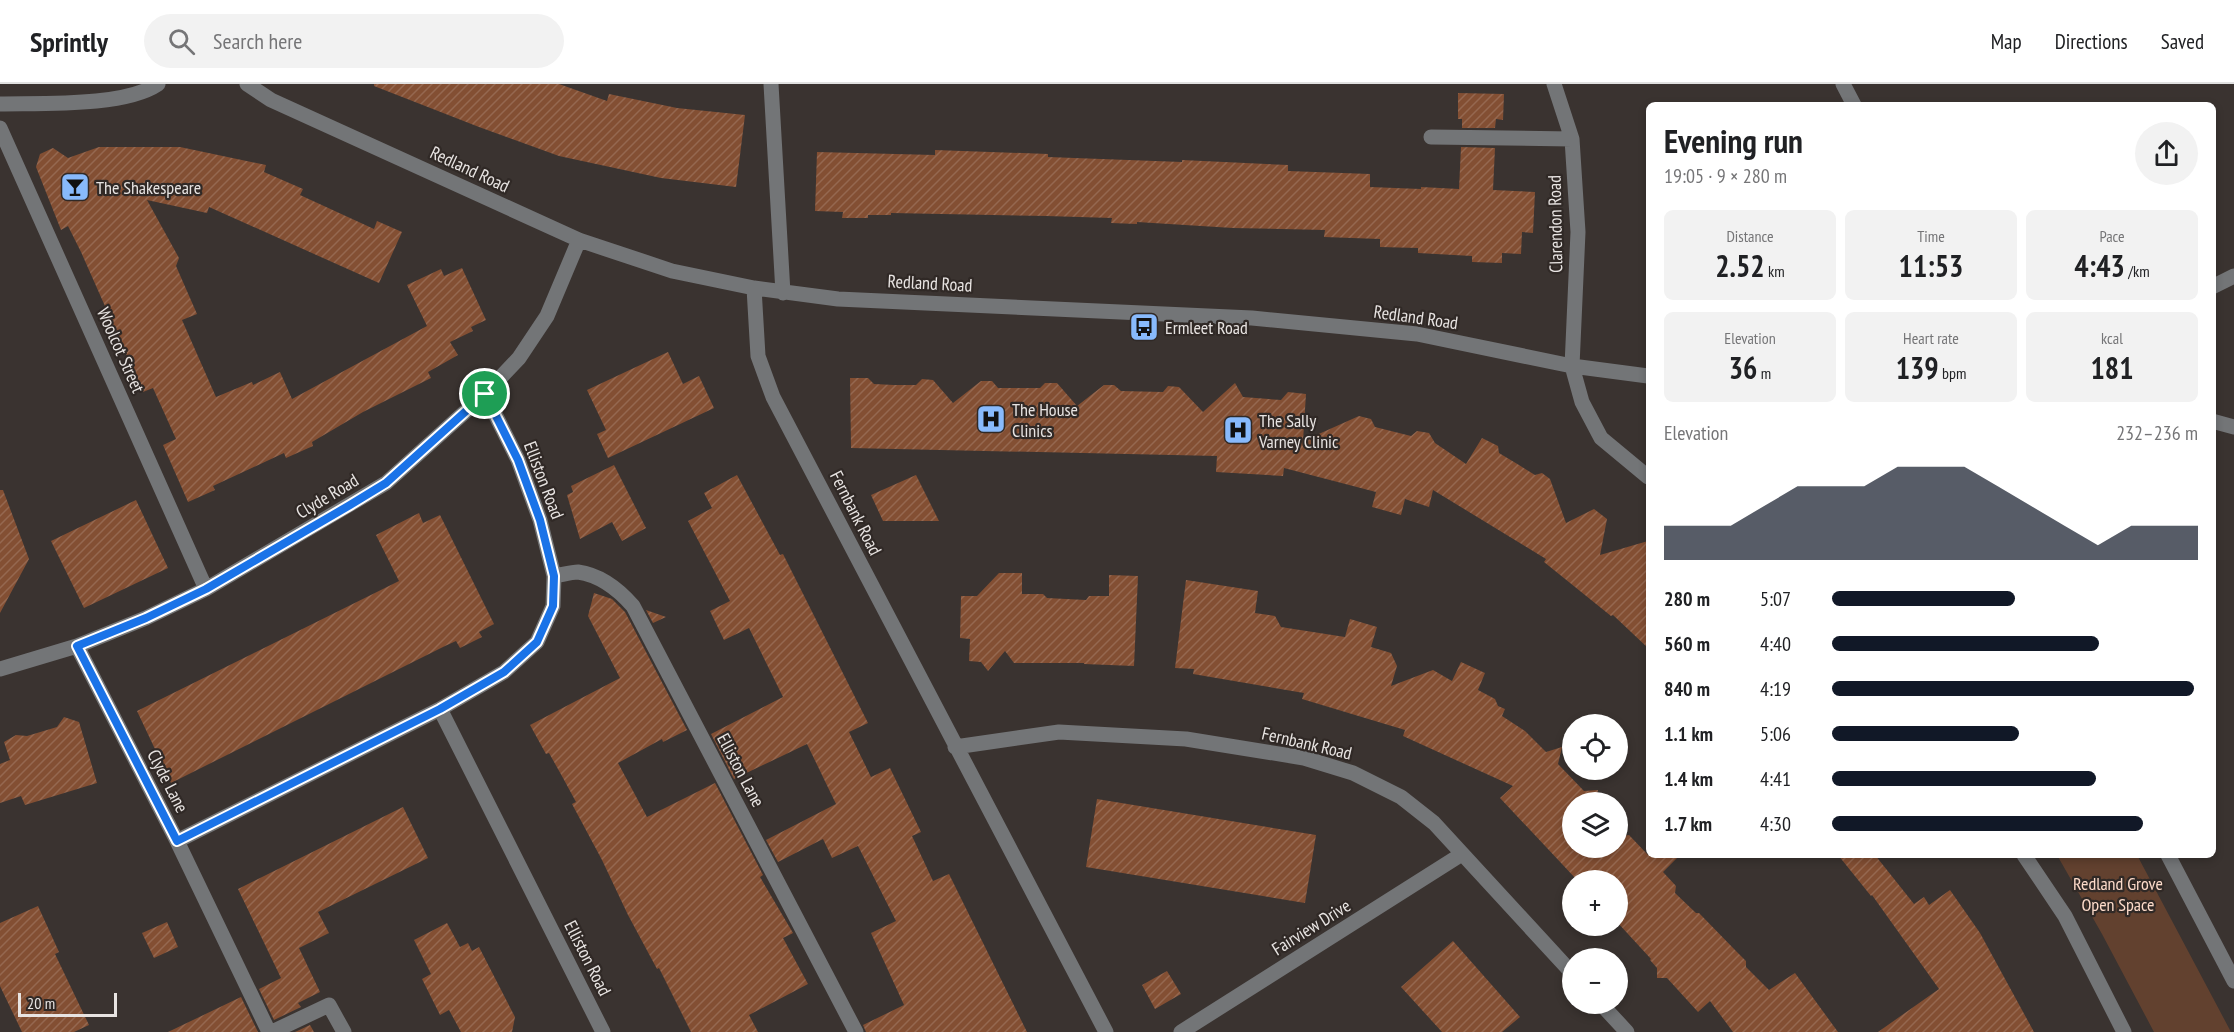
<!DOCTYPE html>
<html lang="en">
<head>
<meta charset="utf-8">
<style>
	body { margin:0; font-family:"PT Sans Narrow",sans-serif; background:#f2f2f2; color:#202124; height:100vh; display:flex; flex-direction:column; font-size:22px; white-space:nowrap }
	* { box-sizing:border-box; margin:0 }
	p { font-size:20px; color:#757577 }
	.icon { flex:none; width:33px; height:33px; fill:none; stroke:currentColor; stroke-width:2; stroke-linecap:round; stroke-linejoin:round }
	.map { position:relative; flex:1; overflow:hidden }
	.side { position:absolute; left:1646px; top:18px; width:570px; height:756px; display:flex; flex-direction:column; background:#fff; border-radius:9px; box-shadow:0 3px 9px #0003 }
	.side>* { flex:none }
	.buttons { position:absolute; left:1562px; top:630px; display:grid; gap:12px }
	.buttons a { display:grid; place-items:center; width:66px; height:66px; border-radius:50%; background:#fff; box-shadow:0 3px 9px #0003; font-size:30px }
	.scale { position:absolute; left:18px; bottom:15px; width:99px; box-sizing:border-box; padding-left:6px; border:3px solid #e8e4e2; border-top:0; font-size:16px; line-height:21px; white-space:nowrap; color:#e8e4e2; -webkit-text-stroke:4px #302926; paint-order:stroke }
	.pin { position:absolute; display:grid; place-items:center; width:51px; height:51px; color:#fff; margin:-26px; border:3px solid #fff; border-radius:50%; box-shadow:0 2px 6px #0007 }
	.round { display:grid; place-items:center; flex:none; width:63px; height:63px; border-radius:32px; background:#f2f2f2 }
	.head { display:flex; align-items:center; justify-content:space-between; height:102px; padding:0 18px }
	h1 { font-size:33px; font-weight:700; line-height:45px }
	.metrics { display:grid; grid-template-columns:repeat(3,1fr); gap:9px; height:102px; padding:6px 18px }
	.metrics div { display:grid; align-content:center; border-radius:9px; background:#f2f2f2; text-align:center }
	.metrics b { font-size:30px; font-weight:700 }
	.metrics small { font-size:16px; font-weight:400 }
	.metrics p { font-size:16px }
	.chart { height:168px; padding:12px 18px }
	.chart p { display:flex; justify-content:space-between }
	.chart svg { width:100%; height:108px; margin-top:6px; fill:#111827; opacity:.7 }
	ul { padding:0 18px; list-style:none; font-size:20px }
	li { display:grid; grid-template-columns:96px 72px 1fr; align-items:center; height:45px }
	li i { height:15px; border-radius:8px; background:#111827 }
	header { display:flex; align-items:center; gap:36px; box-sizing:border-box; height:84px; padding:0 30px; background:#fff; border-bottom:2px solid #e0e0e0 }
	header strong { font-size:28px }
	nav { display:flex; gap:33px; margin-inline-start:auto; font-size:21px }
	.search { width:420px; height:54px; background:#f2f2f2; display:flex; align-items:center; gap:15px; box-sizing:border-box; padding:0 21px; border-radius:33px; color:#757577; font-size:22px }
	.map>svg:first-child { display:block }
	.green { fill:#62412f }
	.building { fill:url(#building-hatch) }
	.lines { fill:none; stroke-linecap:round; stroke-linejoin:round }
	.minor { stroke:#737577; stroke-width:15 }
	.route-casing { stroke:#fff; stroke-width:12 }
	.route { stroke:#1a73e8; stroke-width:8 }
	.labels { text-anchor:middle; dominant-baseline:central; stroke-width:4.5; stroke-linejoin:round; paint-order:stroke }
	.street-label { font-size:18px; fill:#e8e4e2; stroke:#302926 }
	.poi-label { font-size:18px; fill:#e8e4e2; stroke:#302926; text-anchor:start }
	.park-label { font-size:18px; fill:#fddbca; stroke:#302926 }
</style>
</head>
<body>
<header>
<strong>Sprintly</strong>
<div class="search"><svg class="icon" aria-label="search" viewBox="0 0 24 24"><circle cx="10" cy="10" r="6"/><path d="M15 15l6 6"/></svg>Search here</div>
<nav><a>Map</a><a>Directions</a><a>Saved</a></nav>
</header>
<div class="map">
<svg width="2234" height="948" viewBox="0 0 2234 948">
	<defs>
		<pattern id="building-hatch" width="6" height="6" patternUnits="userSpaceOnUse" patternTransform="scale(1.5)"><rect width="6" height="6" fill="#834f33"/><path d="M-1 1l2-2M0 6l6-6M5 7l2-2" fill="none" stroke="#956850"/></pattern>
	</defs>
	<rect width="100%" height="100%" fill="#3a3330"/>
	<path class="green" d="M 2057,771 L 2137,771 L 2231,948 L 2154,948 L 2102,850 Z"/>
	<path class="building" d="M 374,0 L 559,0 L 607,17 L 609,10 L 677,24 L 745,31 L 736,103 L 661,94 L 559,72 L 479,43 L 374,2 Z
		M 1458,9 L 1504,10 L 1503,36 L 1496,35 L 1495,44 L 1462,44 L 1462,35 L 1458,35 Z
		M 99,63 L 180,63 L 266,81 L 264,88 L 303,105 L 300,111 L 374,145 L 377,137 L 402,148 L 379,199 L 209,123 L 207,129 L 147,116 L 179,174 L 176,182 L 197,230 L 182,236 L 216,313 L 252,298 L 253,301 L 280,288 L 292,315 L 427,242 L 407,201 L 441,185 L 444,192 L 462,184 L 486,236 L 471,243 L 473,247 L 450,258 L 458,271 L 428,288 L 431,294 L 363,328 L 312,358 L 313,362 L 286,374 L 284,369 L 213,402 L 215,406 L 188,418 L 163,361 L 176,355 L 153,304 L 143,308 L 81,168 L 68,142 L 61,146 L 36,83 L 40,70 L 53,64 L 68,74 Z
		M 1461,63 L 1495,64 L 1493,106 L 1535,108 L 1533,149 L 1522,148 L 1521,170 L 1502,169 L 1502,179 L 1472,178 L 1472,172 L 1418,169 L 1418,164 L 1380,163 L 1380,155 L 1324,153 L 1325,146 L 1233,144 L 1137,138 L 1137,140 L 1111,139 L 1112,134 L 1046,132 L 891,129 L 891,131 L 868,131 L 868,134 L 842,134 L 843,128 L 815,127 L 817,68 L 935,71 L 935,66 L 1048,70 L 1048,73 L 1182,78 L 1182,76 L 1288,81 L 1288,87 L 1370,90 L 1370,103 L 1421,105 L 1421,103 L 1459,105 Z
		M 668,268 L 683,300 L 699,292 L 714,324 L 608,374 L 597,350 L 606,346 L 587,306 Z
		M 850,294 L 868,294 L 874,300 L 894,301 L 916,301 L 922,295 L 933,296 L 953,319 L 981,297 L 992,297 L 998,304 L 1040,304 L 1045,299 L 1057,299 L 1077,322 L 1104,301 L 1114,301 L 1121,307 L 1163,308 L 1168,302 L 1179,303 L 1203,328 L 1235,299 L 1243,313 L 1281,316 L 1288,308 L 1306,310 L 1303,357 L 1359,332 L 1371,335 L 1375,343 L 1411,352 L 1417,347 L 1429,349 L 1435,359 L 1466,380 L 1482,354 L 1498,362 L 1499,369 L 1519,381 L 1535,391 L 1542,389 L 1550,395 L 1566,439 L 1594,425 L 1607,435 L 1600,471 L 1648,457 L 1648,564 L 1613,531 L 1611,532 L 1544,478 L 1546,475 L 1433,406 L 1429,423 L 1405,415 L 1401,431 L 1372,423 L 1376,408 L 1284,384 L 1283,392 L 1216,388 L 1217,372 L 851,364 Z
		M 614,381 L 646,444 L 622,457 L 612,438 L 580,455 L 567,411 L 573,408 L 571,402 Z
		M 737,391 L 780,471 L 783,470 L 868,639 L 849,648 L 871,693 L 890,684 L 921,748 L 912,752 L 933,797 L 949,790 L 1027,948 L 866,948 L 863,941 L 904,921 L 871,849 L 896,837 L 858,762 L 832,774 L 823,755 L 778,778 L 766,756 L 836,720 L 807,660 L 734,695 L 711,650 L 783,613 L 749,544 L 724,556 L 710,527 L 730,517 L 688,437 L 712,424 L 704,409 Z
		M 916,391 L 939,437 L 883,437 L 871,411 Z
		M 0,406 L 3,406 L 29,475 L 0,529 Z
		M 136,416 L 168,484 L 84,524 L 51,457 Z
		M 419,429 L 423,439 L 440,431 L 494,540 L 479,548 L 482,553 L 460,564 L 456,557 L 445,562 L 171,699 L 137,627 L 399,497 L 376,451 Z
		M 999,489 L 1022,489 L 1022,510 L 1043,510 L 1047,514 L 1086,516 L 1089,512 L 1109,512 L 1109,491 L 1138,492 L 1134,582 L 1084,580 L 1084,579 L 1014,579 L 1005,567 L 988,587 L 981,578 L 969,577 L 970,555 L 960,554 L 961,512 L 977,512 Z
		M 1186,496 L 1258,507 L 1255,529 L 1275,532 L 1281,543 L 1345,553 L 1350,535 L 1377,543 L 1371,563 L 1391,569 L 1397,582 L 1391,602 L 1433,586 L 1452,597 L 1461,578 L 1485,589 L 1478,606 L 1495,615 L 1498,622 L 1505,625 L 1502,632 L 1525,647 L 1546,668 L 1562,663 L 1558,680 L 1584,707 L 1598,706 L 1596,718 L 1572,718 L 1572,764 L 1617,764 L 1617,745 L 1623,752 L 1629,751 L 1648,771 L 1680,771 L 1663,788 L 1676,802 L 1675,809 L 1696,829 L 1699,829 L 1735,866 L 1746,877 L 1746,883 L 1769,906 L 1795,889 L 1838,948 L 1733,948 L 1710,917 L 1698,928 L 1667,894 L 1657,894 L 1657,884 L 1650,876 L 1651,875 L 1617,838 L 1617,796 L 1577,796 L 1500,714 L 1513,702 L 1403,652 L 1405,646 L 1302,615 L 1304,609 L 1193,590 L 1194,585 L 1175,584 Z
		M 594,509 L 612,515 L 625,528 L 687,646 L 663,658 L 662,655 L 618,679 L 647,733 L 715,699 L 763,791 L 760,793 L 793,849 L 783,854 L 808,900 L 749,931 L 758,948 L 691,948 L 659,884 L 657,885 L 628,831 L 602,776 L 572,720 L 576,718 L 563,694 L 549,669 L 546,670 L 530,641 L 620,594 L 588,532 Z
		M 646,526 L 666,533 L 653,539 Z
		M 64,633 L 79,638 L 97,699 L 25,721 L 21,712 L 0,719 L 0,680 L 10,676 L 4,658 L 16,651 L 27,652 L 57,643 Z
		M 1097,715 L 1316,751 L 1305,819 L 1086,783 Z
		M 403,723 L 428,774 L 318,828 L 329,849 L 299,864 L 320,908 L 298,919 L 301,923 L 274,936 L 259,905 L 281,894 L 238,805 Z
		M 1838,771 L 1875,771 L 1914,820 L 1924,813 L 1929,821 L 1950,806 L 1980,849 L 2034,948 L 1878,948 L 1939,905 L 1872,811 L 1871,812 Z
		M 38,822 L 59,868 L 55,870 L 89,941 L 74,948 L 22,948 L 0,902 L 0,839 Z
		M 167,838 L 178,863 L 154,874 L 142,849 Z
		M 447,839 L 460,863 L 468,859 L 472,867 L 479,863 L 515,933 L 512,948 L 461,948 L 449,926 L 440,931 L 422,895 L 431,890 L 414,856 Z
		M 1453,857 L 1520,933 L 1502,948 L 1442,948 L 1401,903 Z
		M 1167,887 L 1181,910 L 1155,925 L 1142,901 Z
		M 241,913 L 258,948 L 168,948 Z
		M 310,941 L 314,948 L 295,948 Z"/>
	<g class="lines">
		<path class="minor" d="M 247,0 L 271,16 L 579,156 L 672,187 L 754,204 L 838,215 L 1252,234 L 1417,250 L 1572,282 L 1648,292
			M 771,0 L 783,209
			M 1554,0 L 1572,55 L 1578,148 L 1572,282 L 1582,318 L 1601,354 L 1648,393
			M 1843,0 L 1854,21
			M 0,20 C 42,19 124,23 158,0
			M 0,44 L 206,505
			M 1431,53 L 1572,55
			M 2212,203 L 2234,192
			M 754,204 L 758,272 L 773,313 L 1106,948
			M 2212,337 L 2234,343
			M 554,492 C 561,491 571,488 578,488 C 600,491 619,506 633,522 L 856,948
			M 77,562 L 177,757 L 269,948
			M 0,585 L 77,562 L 146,534 L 206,505 L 386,399 L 485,310 L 519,274 L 547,232 L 579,156
			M 440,625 L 603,948
			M 955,663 L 1059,648 L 1186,655 L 1304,674 L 1353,689 L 1401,713 L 1434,739 L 1572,889
			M 177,757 L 440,625 L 504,588 L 537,558 L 553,522 L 554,492 L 540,436 L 518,376 L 485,310
			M 2024,771 L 2065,832 L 2124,948
			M 2168,771 L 2234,897
			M 1601,920 L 1627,948
			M 272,948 L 329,921 L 344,948
			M 1181,948 L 1462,770"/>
	</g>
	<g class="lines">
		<g class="route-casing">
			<path id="route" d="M 485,310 L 518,376 L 540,436 L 554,492 L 553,522 L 537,558 L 504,588 L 440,625 L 177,757 L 77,562 L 146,534 L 206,505 L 350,421 L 386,399 Z"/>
		</g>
		<use href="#route" class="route"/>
	</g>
	<defs>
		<g id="bar-square" transform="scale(1.5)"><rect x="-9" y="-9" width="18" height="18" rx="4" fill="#88bafc" stroke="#302926"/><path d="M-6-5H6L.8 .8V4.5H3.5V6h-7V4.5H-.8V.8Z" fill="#111"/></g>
		<g id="bus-square" transform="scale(1.5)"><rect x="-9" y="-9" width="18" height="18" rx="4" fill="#88bafc" stroke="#302926"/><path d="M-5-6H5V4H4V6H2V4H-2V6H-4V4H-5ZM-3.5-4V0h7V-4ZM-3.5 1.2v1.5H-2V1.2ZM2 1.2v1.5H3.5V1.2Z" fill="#111"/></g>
		<g id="hospital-square" transform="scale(1.5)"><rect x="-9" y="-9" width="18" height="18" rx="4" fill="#88bafc" stroke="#302926"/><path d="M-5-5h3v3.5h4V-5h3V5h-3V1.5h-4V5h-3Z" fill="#111"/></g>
	</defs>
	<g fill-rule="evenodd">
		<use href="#bar-square" x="75" y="103"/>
		<use href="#bus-square" x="1144" y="243"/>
		<use href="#hospital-square" x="991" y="335"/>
		<use href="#hospital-square" x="1238" y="346"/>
	</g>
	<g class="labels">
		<g class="street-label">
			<text transform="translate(470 85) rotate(25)">Redland Road</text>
			<text transform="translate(1555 140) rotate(-91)">Clarendon Road</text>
			<text transform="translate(930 199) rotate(3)">Redland Road</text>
			<text transform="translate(1416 233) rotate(8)">Redland Road</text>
			<text transform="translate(121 266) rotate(66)">Woolcot Street</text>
			<text transform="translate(544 396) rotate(69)">Elliston Road</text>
			<text transform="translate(327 412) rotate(-31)">Clyde Road</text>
			<text transform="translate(856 429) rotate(63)">Fernbank Road</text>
			<text transform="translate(1307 659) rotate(13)">Fernbank Road</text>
			<text transform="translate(741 686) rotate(62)">Elliston Lane</text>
			<text transform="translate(168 697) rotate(63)">Clyde Lane</text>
			<text transform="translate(1311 843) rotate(-32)">Fairview Drive</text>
			<text transform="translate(588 874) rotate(63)">Elliston Road</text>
		</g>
		<g class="poi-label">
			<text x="96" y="103">The Shakespeare</text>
			<text x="1165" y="243">Ermleet Road</text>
			<text x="1012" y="325">The House<tspan x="1012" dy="21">Clinics</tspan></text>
			<text x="1259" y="336">The Sally<tspan x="1259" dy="21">Varney Clinic</tspan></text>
		</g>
		<g class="park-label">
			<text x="2118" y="799">Redland Grove<tspan x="2118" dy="21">Open Space</tspan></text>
		</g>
	</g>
</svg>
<div class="buttons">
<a><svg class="icon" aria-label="locate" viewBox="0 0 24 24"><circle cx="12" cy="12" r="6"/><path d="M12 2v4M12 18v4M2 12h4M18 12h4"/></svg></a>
<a><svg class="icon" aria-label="layers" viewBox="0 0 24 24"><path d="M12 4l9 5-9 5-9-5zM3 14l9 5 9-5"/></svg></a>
<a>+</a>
<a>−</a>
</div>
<div class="scale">20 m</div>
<div class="pin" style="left:485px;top:310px;background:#1e9e55"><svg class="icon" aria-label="arrive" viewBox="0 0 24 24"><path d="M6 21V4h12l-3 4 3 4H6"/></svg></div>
<section class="side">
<div class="head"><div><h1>Evening run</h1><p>19:05 · 9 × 280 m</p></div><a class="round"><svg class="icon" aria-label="share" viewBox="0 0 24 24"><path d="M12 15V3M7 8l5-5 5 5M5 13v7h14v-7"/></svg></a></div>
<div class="metrics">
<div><p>Distance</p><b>2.52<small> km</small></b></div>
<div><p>Time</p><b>11:53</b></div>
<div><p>Pace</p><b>4:43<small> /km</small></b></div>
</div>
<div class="metrics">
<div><p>Elevation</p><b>36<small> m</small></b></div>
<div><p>Heart rate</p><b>139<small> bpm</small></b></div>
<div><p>kcal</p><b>181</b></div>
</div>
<div class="chart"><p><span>Elevation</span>232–236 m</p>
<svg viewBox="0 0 160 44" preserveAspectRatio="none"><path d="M0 44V30L10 30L20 30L30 22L40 14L50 14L60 14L70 6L80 6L90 6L100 14L110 22L120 30L130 38L140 30L150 30L160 30V44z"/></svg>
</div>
<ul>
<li><b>280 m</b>5:07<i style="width:50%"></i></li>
<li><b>560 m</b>4:40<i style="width:73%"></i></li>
<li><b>840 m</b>4:19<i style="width:99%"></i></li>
<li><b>1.1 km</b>5:06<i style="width:51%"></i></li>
<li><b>1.4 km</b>4:41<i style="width:72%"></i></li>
<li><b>1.7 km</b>4:30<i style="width:85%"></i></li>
</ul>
</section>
</div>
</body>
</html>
